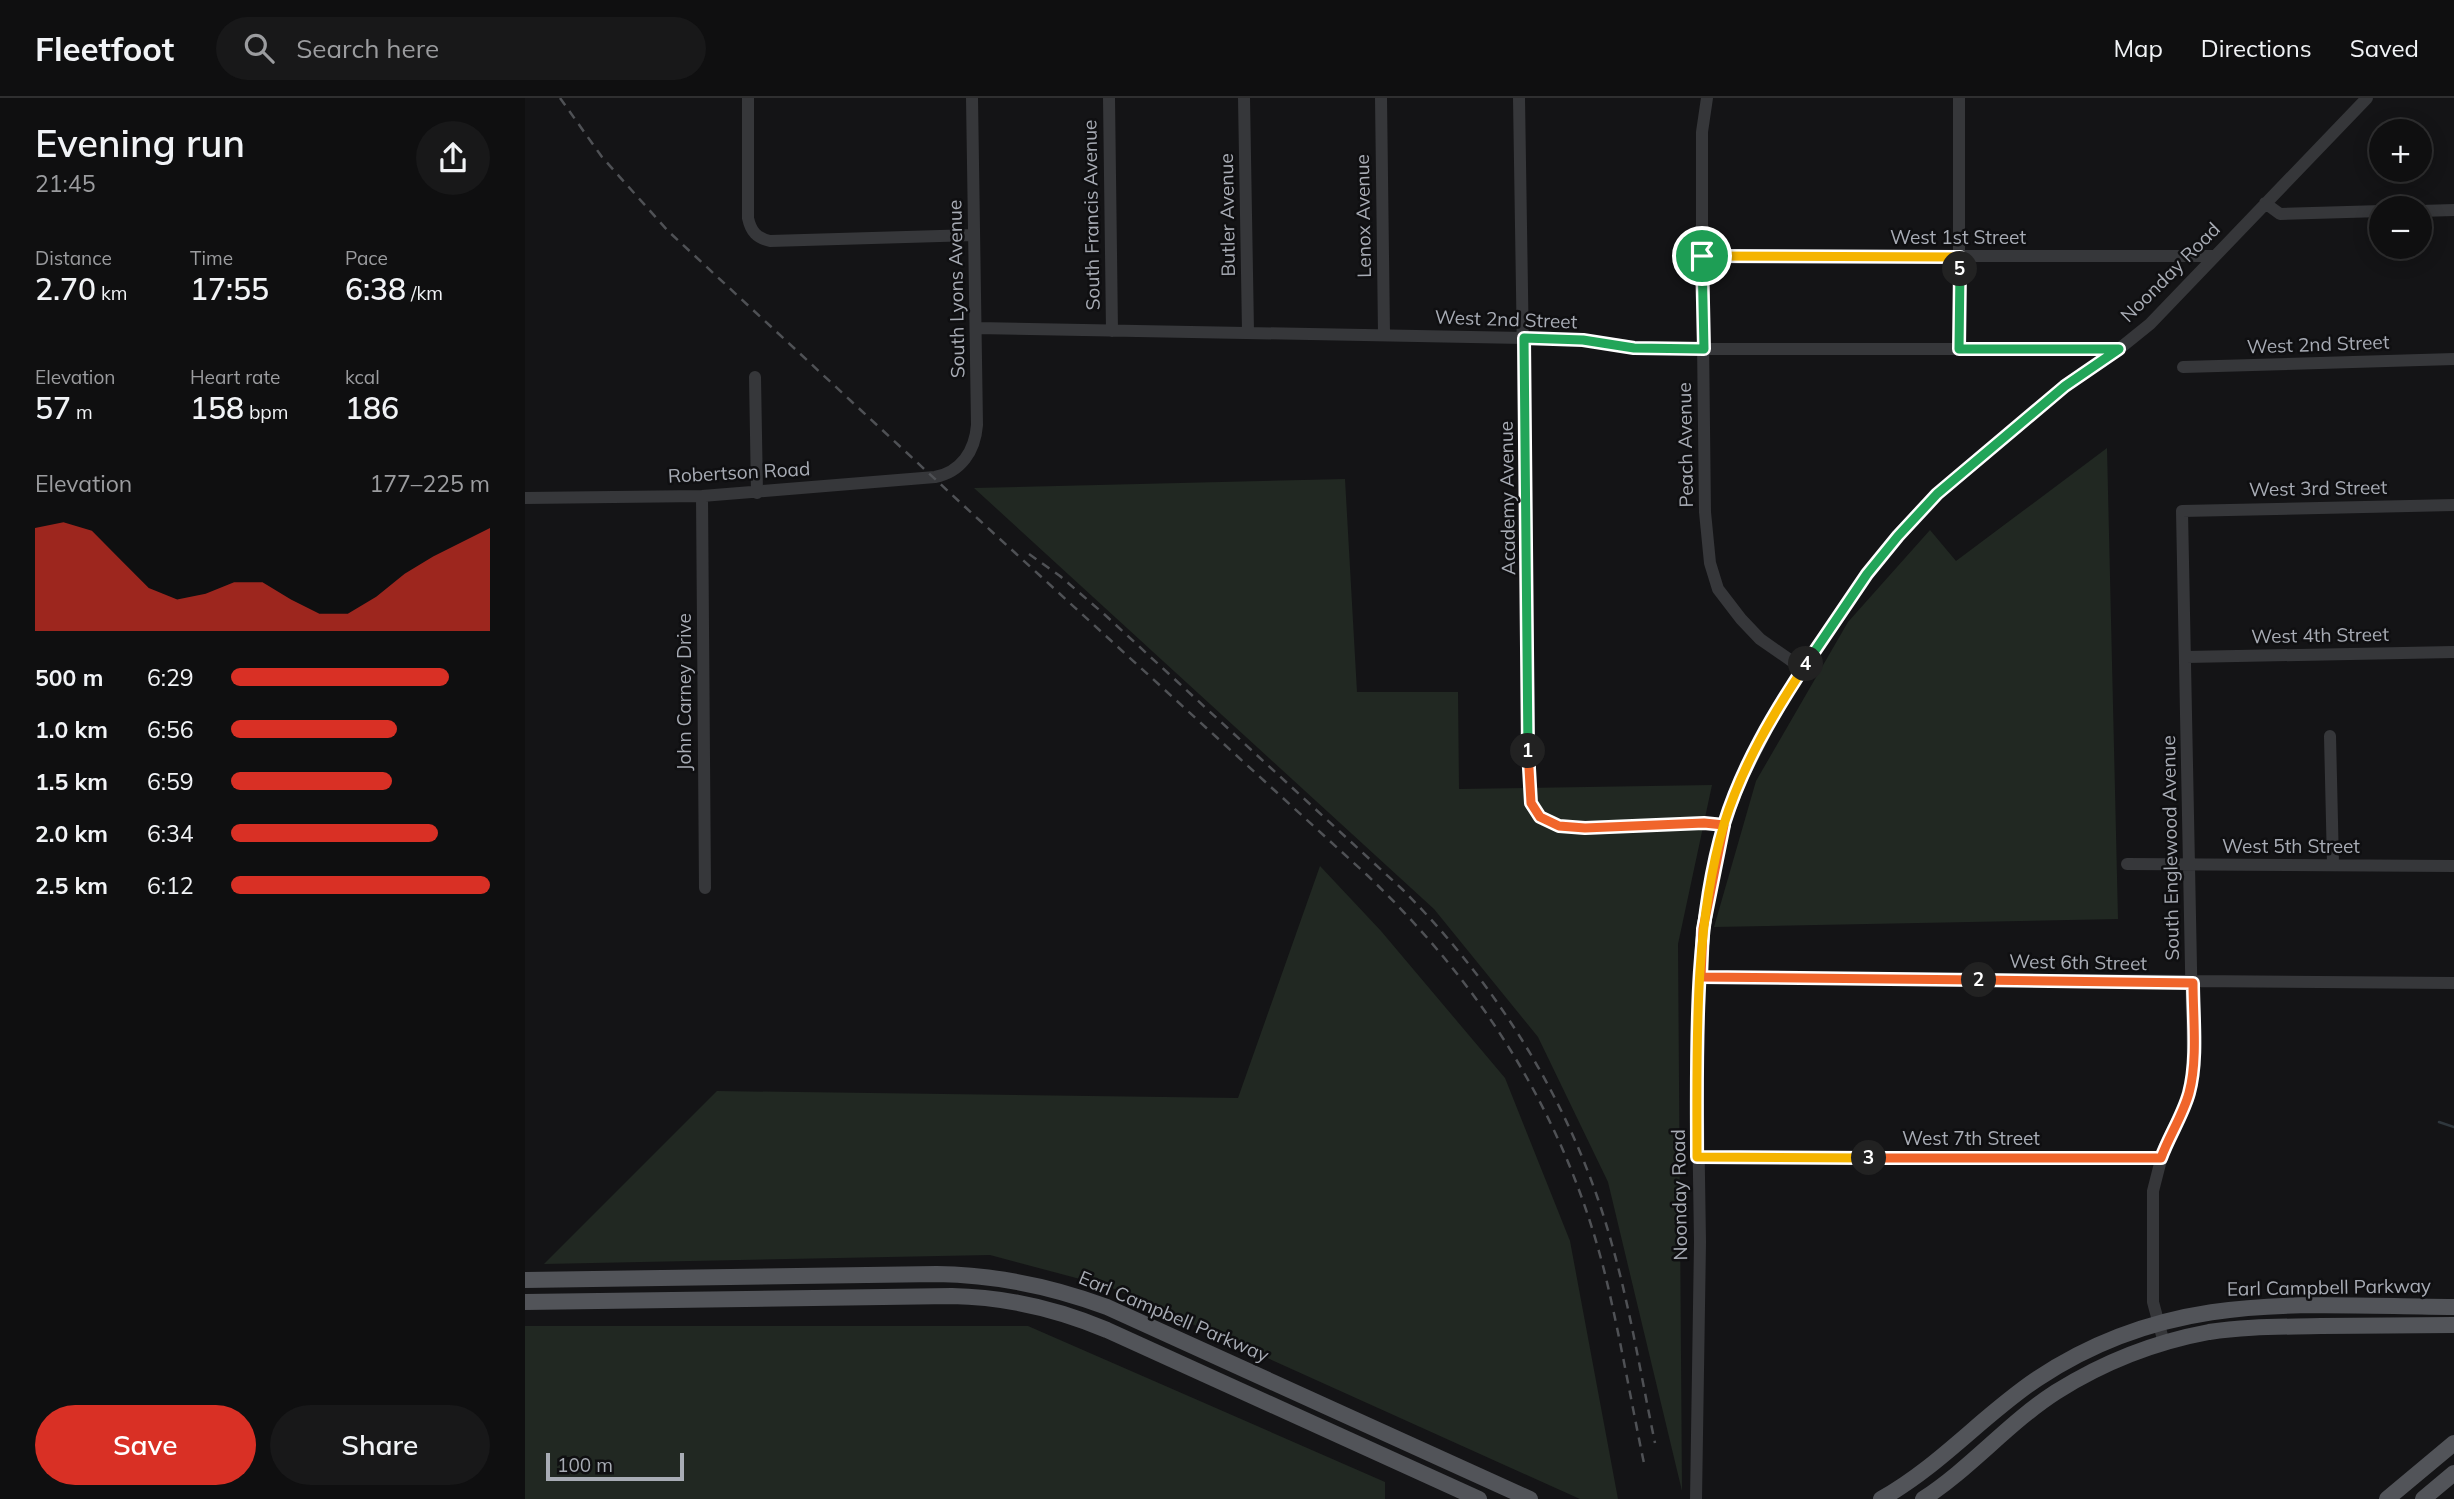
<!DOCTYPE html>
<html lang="en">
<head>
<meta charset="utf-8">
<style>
	body { margin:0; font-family:Mulish,sans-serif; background:#181819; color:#f1f3f6; height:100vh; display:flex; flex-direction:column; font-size:26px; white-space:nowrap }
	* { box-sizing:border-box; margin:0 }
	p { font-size:23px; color:#9b9c9f }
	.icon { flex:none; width:38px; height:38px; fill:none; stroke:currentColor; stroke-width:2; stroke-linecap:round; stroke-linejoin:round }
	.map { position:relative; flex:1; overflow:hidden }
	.drawer { display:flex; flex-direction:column; background:#0f0f10; width:525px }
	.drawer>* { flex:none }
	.tools { position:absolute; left:1844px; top:21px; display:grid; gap:14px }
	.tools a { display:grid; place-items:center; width:63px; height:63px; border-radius:50%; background:#0f0f10; box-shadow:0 4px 18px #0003,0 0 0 2px #2f2f30; font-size:35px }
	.scale { position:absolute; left:21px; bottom:18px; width:138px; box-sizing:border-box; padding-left:7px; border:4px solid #a8acb5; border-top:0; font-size:19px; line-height:24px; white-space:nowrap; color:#a8acb5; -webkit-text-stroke:5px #0f0f11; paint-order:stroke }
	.pin { position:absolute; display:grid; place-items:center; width:60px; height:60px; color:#fff; margin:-30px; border:4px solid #fff; border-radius:50%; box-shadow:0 2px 7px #0007 }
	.km { position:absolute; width:35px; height:35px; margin:-18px; border-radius:50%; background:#222; color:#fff; font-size:19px; line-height:35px; text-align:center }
	.round { display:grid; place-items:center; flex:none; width:74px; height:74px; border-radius:37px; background:#181819 }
	.summary { display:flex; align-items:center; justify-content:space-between; height:119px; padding:0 35px }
	h1 { font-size:38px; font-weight:600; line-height:52px }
	.metrics { display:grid; grid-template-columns:repeat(3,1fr); gap:10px; height:119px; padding:7px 35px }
	.metrics div { display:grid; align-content:center }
	.metrics b { font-size:30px; font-weight:600 }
	.metrics small { font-size:19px; font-weight:400 }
	.metrics p { font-size:19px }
	.chart { height:196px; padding:14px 35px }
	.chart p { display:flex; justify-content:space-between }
	.chart svg { width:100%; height:126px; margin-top:7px; fill:#d93025; opacity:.7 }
	.action { display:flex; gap:14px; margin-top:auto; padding:14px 35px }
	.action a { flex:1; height:80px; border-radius:42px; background:#d93025; color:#fff; font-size:28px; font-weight:600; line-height:80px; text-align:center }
	.action a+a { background:#181819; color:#f1f3f6 }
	ul { padding:0 35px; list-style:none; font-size:23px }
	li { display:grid; grid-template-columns:112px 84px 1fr; align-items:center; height:52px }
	li i { height:18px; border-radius:9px; background:#d93025 }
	header { display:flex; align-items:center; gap:42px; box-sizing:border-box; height:98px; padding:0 35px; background:#0f0f10; border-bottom:2px solid #2f2f30 }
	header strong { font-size:33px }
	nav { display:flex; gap:38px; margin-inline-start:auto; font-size:24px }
	.search { width:490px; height:63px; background:#181819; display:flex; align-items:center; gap:18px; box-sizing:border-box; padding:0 24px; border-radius:38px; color:#9b9c9f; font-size:26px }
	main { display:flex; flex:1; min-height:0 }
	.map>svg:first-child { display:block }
	.green { fill:#212822 }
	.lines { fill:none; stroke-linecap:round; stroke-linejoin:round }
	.stream { stroke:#2f373d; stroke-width:2.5 }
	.minor { stroke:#36373a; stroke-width:12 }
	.major { stroke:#525459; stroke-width:16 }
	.rail { stroke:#4f5155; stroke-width:2.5; stroke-dasharray:9 7; stroke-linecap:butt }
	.split-1-casing { stroke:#fff; stroke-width:14 }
	.split-2-casing { stroke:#fff; stroke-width:14 }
	.split-3-casing { stroke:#fff; stroke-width:14 }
	.split-4-casing { stroke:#fff; stroke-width:14 }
	.split-5-casing { stroke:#fff; stroke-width:14 }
	.split-6-casing { stroke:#fff; stroke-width:14 }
	.split-1 { stroke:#22a559; stroke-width:9 }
	.split-2 { stroke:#f0652b; stroke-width:9 }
	.split-3 { stroke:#f0652b; stroke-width:9 }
	.split-4 { stroke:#f5b400; stroke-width:9 }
	.split-5 { stroke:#22a559; stroke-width:9 }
	.split-6 { stroke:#f5b400; stroke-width:9 }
	.labels { text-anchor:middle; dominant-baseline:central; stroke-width:5; stroke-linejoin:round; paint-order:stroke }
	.street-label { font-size:19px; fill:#a8acb5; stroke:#0f0f11 }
</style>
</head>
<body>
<header>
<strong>Fleetfoot</strong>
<div class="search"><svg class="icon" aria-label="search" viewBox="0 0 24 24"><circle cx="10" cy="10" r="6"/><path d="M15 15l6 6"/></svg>Search here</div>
<nav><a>Map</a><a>Directions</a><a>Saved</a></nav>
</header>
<main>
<section class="drawer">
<div class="summary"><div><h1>Evening run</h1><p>21:45</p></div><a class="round"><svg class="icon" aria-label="share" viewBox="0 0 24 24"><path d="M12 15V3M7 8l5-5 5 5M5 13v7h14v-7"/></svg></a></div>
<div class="metrics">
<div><p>Distance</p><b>2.70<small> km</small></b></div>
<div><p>Time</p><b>17:55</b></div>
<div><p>Pace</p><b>6:38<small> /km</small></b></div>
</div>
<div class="metrics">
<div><p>Elevation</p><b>57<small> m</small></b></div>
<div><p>Heart rate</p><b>158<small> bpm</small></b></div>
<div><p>kcal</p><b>186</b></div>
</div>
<div class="chart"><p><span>Elevation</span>177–225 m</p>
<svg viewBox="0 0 160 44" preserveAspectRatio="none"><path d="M0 44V8L10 6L20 9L30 19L40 29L50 33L60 31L70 27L80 27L90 33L100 38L110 38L120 32L130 24L140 18L150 13L160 8V44z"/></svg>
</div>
<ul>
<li><b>500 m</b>6:29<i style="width:84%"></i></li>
<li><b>1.0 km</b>6:56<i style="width:64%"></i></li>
<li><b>1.5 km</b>6:59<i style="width:62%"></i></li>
<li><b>2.0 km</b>6:34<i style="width:80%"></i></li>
<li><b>2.5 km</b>6:12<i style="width:100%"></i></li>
</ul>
<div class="action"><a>Save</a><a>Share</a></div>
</section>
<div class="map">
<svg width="1929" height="1401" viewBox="0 0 1929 1401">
	<rect width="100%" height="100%" fill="#141416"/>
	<path class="green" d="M 1582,350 L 1593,821 L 1189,829 L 1231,683 L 1323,524 L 1405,432 L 1431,463 Z
		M 820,381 L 832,594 L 933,594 L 934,691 L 1187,687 L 1153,846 L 1157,1393 L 1083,1084 L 1013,939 L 909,811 L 449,390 Z
		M 795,768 L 856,833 L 980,980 L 1045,1143 L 1093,1401 L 1055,1401 L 585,1189 L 465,1157 L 19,1166 L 192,993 L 713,1000 Z
		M 0,1228 L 503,1228 L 860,1384 L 860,1401 L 0,1401 Z"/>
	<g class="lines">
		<path class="stream" d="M 1914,1024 L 1929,1029"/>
		<path class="minor" d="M 223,0 L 223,120 C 226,134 232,140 245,143 L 449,137
			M 584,0 L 587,233
			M 719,0 L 723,233
			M 856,0 L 859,236
			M 994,0 L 1005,705 L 1015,719 L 1034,728 L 1060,731 L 1179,725 L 1199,727
			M 1182,0 L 1177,34 L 1177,158 L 1180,414 L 1185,465 L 1193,491 L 1216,521 L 1235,541 L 1278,571
			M 1434,0 L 1434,251
			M 1740,105 L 1755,116 L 1857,113
			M 1895,113 L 1929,112
			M 1177,158 L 1689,158
			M 451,230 L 999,240 L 1058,242 L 1109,249 L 1146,251 L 1594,251
			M 1658,269 L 1929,261
			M 230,279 L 232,395
			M 177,398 L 180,790
			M 0,400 L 177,398 L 410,379 C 436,374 450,353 452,327 L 447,0
			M 1661,559 L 1929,554
			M 1805,638 L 1808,766
			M 1602,766 L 1929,768
			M 1176,879 L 1929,885
			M 1172,1059 L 1636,1060
			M 1639,1245 L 1628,1204 L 1628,1093 L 1639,1050 L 1663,1001 L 1668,971 L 1657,413 L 1929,407
			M 1171,1401 L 1175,1144 L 1172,949 L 1178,831 L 1199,727 L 1215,684 L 1255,606 L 1342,476 L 1372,438 L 1412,396 L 1449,364 L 1540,288 L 1594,251 L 1625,226 L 1842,0"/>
		<path class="major" d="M 0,1182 L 412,1176 C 472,1177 526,1188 582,1209 L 1005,1401
			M 0,1204 L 427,1198 C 481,1199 532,1211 582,1232 L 954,1401
			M 1356,1401 C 1415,1368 1457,1318 1512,1281 C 1647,1191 1776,1208 1929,1209
			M 1398,1401 C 1446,1370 1483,1325 1531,1294 C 1577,1265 1630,1244 1684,1234 C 1721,1228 1758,1229 1796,1228 C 1840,1228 1885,1227 1929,1227
			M 1862,1401 L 1929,1345
			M 1898,1401 L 1929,1375"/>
		<path class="rail" d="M 35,0 L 77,59 L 143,133 L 452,420 L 842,777 C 957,887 1039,1016 1079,1172 C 1095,1237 1106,1304 1120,1370
			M 504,456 L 535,478 L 579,516 L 877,791 C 974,888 1049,1010 1086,1143 C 1105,1209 1116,1278 1130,1345"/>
	</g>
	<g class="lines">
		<g class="split-1-casing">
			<path id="split-1" d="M 1003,653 L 999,240 L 1058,242 L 1109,250 L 1179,251 L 1177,158"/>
		</g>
		<g class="split-2-casing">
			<path id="split-2" d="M 1003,653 L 1006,705 L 1015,719 L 1034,728 L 1060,730 L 1179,725 L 1199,727 L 1178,831 L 1176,879 L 1454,882"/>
		</g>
		<g class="split-3-casing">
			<path id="split-3" d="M 1344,1060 L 1636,1060 C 1644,1038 1658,1017 1664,995 C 1673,962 1668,918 1668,885 L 1454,882"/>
		</g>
		<g class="split-4-casing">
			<path id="split-4" d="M 1281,566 C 1248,616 1217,668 1199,726 C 1168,831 1172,951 1172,1059 L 1344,1060"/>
		</g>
		<g class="split-5-casing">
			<path id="split-5" d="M 1281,566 L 1342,476 L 1373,438 L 1412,396 L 1540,288 L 1594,251 L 1434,251 L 1435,171"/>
		</g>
		<g class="split-6-casing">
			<path id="split-6" d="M 1177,158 L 1435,159 L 1435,171"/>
		</g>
		<use href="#split-1" class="split-1"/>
		<use href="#split-2" class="split-2"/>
		<use href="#split-3" class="split-3"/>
		<use href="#split-4" class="split-4"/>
		<use href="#split-5" class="split-5"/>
		<use href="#split-6" class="split-6"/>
	</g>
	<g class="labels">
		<g class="street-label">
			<text transform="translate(566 117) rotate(-91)">South Francis Avenue</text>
			<text transform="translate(702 117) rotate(-91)">Butler Avenue</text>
			<text transform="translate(838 118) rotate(-91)">Lenox Avenue</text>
			<text x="1433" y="139">West 1st Street</text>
			<text transform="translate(1645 174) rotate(-45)">Noonday Road</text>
			<text transform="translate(431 191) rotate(-91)">South Lyons Avenue</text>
			<text transform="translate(981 221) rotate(2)">West 2nd Street</text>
			<text transform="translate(1793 246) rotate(-2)">West 2nd Street</text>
			<text transform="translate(1160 347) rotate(-91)">Peach Avenue</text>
			<text transform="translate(214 374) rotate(-3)">Robertson Road</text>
			<text transform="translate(1793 390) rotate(-1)">West 3rd Street</text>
			<text transform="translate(982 400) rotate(-91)">Academy Avenue</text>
			<text transform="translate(1795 537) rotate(-1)">West 4th Street</text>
			<text transform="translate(159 594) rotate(-90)">John Carney Drive</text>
			<text x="1766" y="748">West 5th Street</text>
			<text transform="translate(1645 750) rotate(-91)">South Englewood Avenue</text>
			<text transform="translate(1553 864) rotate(1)">West 6th Street</text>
			<text x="1446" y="1040">West 7th Street</text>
			<text transform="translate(1154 1097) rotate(-91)">Noonday Road</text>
			<text transform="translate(1804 1189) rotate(-1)">Earl Campbell Parkway</text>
			<text transform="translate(649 1218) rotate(23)">Earl Campbell Parkway</text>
		</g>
	</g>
</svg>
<div class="tools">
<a>+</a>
<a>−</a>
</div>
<div class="scale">100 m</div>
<div class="pin" style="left:1177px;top:158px;background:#1e9e55"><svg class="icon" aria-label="arrive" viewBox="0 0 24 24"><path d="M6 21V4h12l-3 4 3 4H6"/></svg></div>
<b class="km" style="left:1003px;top:653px">1</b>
<b class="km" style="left:1454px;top:882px">2</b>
<b class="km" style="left:1344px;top:1060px">3</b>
<b class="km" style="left:1281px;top:566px">4</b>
<b class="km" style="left:1435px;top:171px">5</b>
</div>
</main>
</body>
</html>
